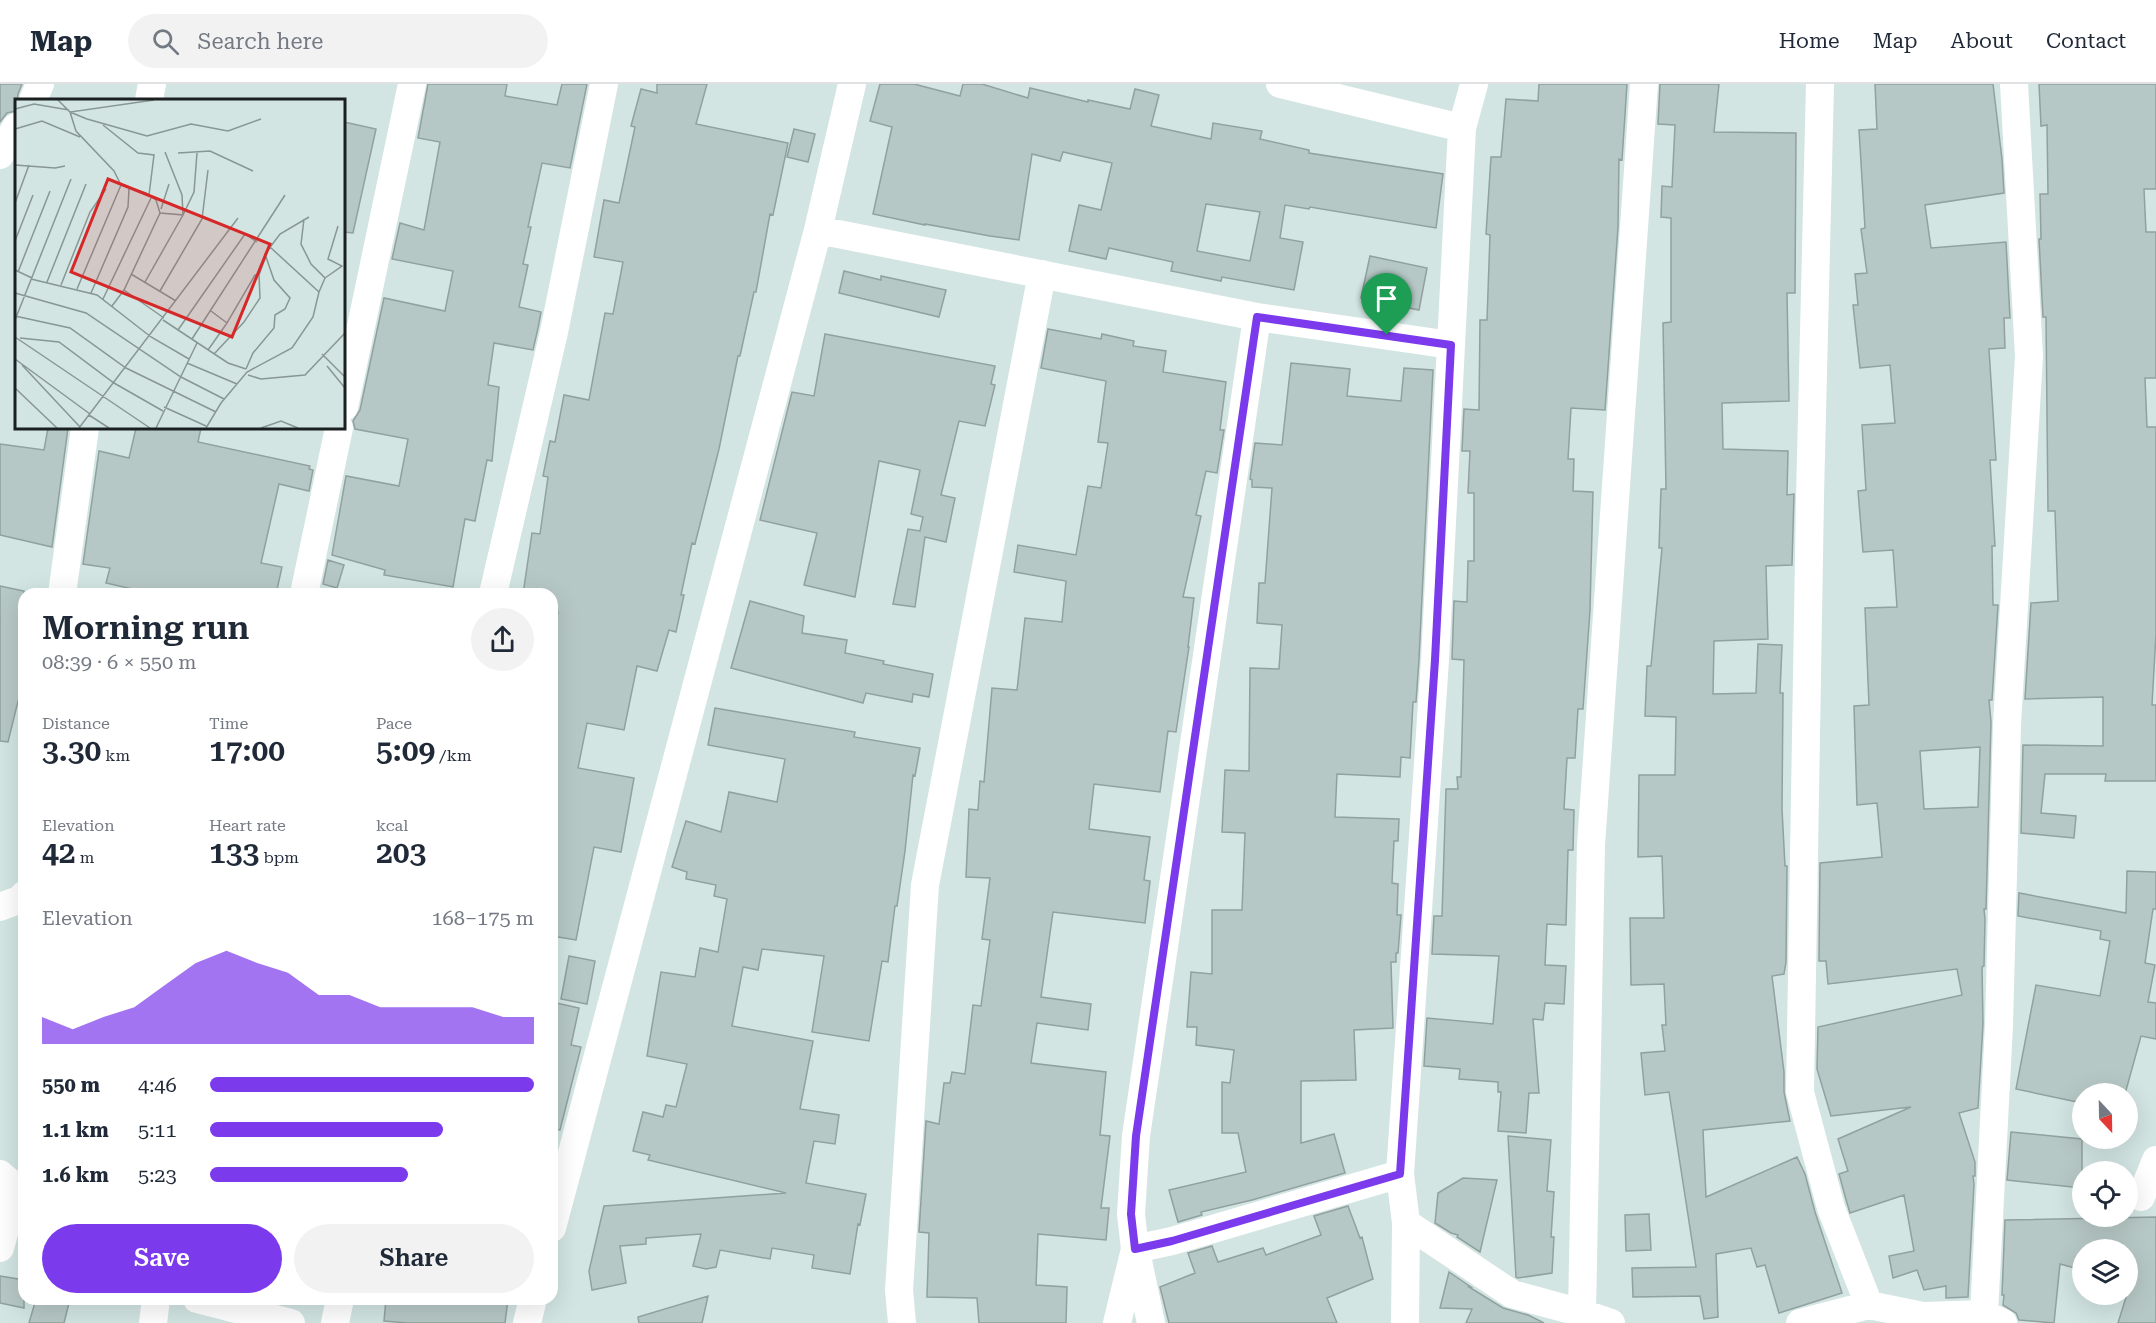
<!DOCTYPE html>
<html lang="en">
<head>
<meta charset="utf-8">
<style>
	body { margin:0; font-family:"Roboto Serif",serif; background:#f2f2f3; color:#1f2937; height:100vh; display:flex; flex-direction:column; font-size:22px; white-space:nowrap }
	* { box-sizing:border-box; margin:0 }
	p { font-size:20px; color:#747a83 }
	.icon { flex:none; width:33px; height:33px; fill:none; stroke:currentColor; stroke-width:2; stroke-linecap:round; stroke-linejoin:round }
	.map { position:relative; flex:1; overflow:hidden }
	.drawer { position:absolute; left:18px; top:504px; width:540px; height:717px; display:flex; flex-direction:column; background:#fff; border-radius:18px; box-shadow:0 6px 24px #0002 }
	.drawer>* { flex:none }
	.needle { width:39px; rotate:158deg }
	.buttons { position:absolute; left:2072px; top:999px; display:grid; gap:12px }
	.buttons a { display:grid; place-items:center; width:66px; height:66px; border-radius:50%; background:#fff; box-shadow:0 6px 24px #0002; font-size:30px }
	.pin { position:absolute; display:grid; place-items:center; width:51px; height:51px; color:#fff; margin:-62px -26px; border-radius:50% 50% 50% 0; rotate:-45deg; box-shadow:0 0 6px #0007 }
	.pin .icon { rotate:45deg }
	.round { display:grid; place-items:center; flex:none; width:63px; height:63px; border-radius:32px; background:#f2f2f3 }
	.head { display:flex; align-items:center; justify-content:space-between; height:102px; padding:0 24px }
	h1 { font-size:33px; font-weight:600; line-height:45px }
	.stats { display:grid; grid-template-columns:repeat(3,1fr); gap:9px; height:102px; padding:6px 24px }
	.stats div { display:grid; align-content:center }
	.stats b { font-size:30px; font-weight:600 }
	.stats small { font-size:16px; font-weight:400 }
	.stats p { font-size:16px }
	.chart { height:168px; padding:12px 24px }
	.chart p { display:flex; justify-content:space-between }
	.chart svg { width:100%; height:108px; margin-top:6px; fill:#7c3aed; opacity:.7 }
	.button { display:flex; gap:12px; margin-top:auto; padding:12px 24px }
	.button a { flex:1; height:69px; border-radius:36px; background:#7c3aed; color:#fff; font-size:24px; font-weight:600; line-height:69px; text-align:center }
	.button a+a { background:#f2f2f3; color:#1f2937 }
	ul { padding:0 24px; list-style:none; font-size:20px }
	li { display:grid; grid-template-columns:96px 72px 1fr; align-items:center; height:45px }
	li i { height:15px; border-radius:8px; background:#7c3aed }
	header { display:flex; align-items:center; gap:36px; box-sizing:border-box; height:84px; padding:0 30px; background:#fff; border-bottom:2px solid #e0e1e3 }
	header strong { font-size:28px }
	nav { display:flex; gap:33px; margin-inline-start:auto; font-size:21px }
	.search { width:420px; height:54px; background:#f2f2f3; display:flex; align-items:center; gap:15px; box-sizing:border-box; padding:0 21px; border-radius:33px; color:#747a83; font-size:22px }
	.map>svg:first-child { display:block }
	.building { fill:#b6c8c5; stroke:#90a19f; stroke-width:1.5; fill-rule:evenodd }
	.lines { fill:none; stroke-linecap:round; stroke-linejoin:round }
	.minor { stroke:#fff; stroke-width:28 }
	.route-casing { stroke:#fff; stroke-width:12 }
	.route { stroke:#7c3aed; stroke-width:8 }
	.inset-road { fill:none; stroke:#889694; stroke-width:1.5 }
	.view { fill:#d62828; fill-opacity:0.15; stroke:#d62828; stroke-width:3 }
	.inset-edge { fill:none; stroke:#1a201f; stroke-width:3 }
</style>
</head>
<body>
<header>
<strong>Map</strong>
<div class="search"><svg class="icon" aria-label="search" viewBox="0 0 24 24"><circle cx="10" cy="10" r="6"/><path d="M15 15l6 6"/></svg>Search here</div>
<nav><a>Home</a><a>Map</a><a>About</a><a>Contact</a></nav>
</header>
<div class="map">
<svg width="2156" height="1239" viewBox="0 0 2156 1239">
	<rect width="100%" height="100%" fill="#d2e5e2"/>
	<path class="building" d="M 0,0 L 22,0 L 18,10 L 16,27 L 7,29 L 0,38 Z
		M 428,0 L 507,0 L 505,12 L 557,21 L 562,0 L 587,0 L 570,84 L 542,79 L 528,143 L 531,143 L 523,180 L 528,181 L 519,223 L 541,228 L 538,244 L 533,266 L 494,259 L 488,301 L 499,303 L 492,377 L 487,376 L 475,437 L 465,435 L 453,503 L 384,491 L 385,486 L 332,471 L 346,392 L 399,402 L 408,355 L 355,345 L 353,337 L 360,326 L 384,214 L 445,227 L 453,187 L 392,175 L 400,139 L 424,146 L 440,58 L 418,54 Z
		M 657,0 L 707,0 L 696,40 L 788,59 L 773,131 L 770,130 L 756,208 L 754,208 L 740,272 L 738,272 L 719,365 L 695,460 L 692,459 L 681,511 L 684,511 L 676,548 L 669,546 L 657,587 L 637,582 L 624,646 L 587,639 L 578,684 L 634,694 L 621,768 L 594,763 L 576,856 L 552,852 L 552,560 L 558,528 L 552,527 L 552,510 L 523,510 L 532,449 L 540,450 L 548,393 L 543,392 L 550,357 L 555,358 L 564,311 L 589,316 L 605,229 L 613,230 L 623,178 L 594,173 L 604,116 L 619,119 L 635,43 L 631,42 L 641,5 L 657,9 Z
		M 880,0 L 914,0 L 960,12 L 963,0 L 982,0 L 1028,14 L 1030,4 L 1088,18 L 1088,16 L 1130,25 L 1135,5 L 1159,11 L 1151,42 L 1211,55 L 1213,39 L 1262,47 L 1260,55 L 1309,66 L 1309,69 L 1443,90 L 1436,144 L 1310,123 L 1309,125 L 1285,121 L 1280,154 L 1303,158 L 1294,206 L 1222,193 L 1221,197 L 1171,187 L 1173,178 L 1109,164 L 1106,175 L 1069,167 L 1079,121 L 1101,126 L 1112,79 L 1063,68 L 1060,77 L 1032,70 L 1019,156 L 990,152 L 925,140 L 925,141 L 873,130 L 892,43 L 870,37 ZM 1206,120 L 1260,128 L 1250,177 L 1197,167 Z
		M 1539,0 L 1627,0 L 1622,76 L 1619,75 L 1618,143 L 1605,326 L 1571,324 L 1568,375 L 1574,375 L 1573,407 L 1593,408 L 1590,526 L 1583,625 L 1578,625 L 1575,674 L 1567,674 L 1564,725 L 1574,726 L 1573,766 L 1568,766 L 1566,841 L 1547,840 L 1545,881 L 1566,882 L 1564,920 L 1545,919 L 1543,936 L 1533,935 L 1539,1009 L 1529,1009 L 1526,1049 L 1498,1047 L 1501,1008 L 1498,1008 L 1498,998 L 1459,995 L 1460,985 L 1424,982 L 1427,934 L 1493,940 L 1499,872 L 1432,870 L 1434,832 L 1442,832 L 1446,705 L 1458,705 L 1457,693 L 1461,693 L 1464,576 L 1452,575 L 1454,517 L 1467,518 L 1468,477 L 1474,477 L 1474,409 L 1468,409 L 1470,367 L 1462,367 L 1464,325 L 1479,326 L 1480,236 L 1487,236 L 1490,151 L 1486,150 L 1491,73 L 1501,73 L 1506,15 L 1538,17 Z
		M 1660,0 L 1719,0 L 1714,48 L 1796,49 L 1795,209 L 1787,209 L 1789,317 L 1722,319 L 1723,365 L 1788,367 L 1787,411 L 1794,410 L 1792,481 L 1766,482 L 1768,555 L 1714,557 L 1713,610 L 1756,609 L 1758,560 L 1782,561 L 1780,609 L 1783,609 L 1782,725 L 1785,782 L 1787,782 L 1786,878 L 1784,890 L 1772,892 L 1784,988 L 1784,1008 L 1790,1037 L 1703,1046 L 1706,1113 L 1797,1073 L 1805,1090 L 1815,1128 L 1842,1209 L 1779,1229 L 1765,1181 L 1757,1183 L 1751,1164 L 1716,1170 L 1718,1233 L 1704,1235 L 1700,1212 L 1633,1213 L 1632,1184 L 1696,1183 L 1669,1008 L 1645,1011 L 1641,969 L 1665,967 L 1662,941 L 1666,941 L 1664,900 L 1631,901 L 1630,834 L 1664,834 L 1662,772 L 1638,773 L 1639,691 L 1675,691 L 1676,633 L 1645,632 L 1647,582 L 1651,582 L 1662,464 L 1659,464 L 1661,405 L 1666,405 L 1663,239 L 1671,238 L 1671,134 L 1661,133 L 1662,102 L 1672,103 L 1675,41 L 1658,40 Z
		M 1875,0 L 1993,0 L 2002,75 L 2004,109 L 1925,121 L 1931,164 L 2006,158 L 2010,234 L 2004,234 L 2005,264 L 1989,265 L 1996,376 L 1990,376 L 1995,462 L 1992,462 L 1993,521 L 1998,521 L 1992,616 L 1989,616 L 1991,638 L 1986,825 L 1984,825 L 1985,835 L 1984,882 L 1982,883 L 1983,940 L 1978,1024 L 1959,1029 L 1975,1078 L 1975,1092 L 1973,1092 L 1974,1100 L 1968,1213 L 1946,1214 L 1946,1202 L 1924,1206 L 1917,1186 L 1893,1194 L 1889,1172 L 1914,1167 L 1904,1111 L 1850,1129 L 1847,1119 L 1839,1090 L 1848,1087 L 1838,1055 L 1911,1023 L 1831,1032 L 1817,985 L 1818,943 L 1962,911 L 1957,885 L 1828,900 L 1826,877 L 1819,877 L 1820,779 L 1882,773 L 1877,719 L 1857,721 L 1854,622 L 1869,621 L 1865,524 L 1897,523 L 1893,466 L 1863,468 L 1858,407 L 1866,406 L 1862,341 L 1895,339 L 1890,281 L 1860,284 L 1853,221 L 1858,221 L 1855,190 L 1867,189 L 1861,145 L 1865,144 L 1859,46 L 1877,45 ZM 1980,663 L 1978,723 L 1924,725 L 1920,667 Z
		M 2039,0 L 2156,0 L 2156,105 L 2144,105 L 2146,148 L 2156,148 L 2156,294 L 2145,294 L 2147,343 L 2156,343 L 2156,550 L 2152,621 L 2156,621 L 2156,697 L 2105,697 L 2106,690 L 2045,690 L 2041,729 L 2076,732 L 2074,754 L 2021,749 L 2023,661 L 2103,662 L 2103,613 L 2025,615 L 2031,519 L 2058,517 L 2055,427 L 2048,427 L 2046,233 L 2043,233 L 2039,155 L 2041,155 L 2040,110 L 2048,110 L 2047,41 L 2041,42 Z
		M 344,38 L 376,45 L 353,149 L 344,148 Z
		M 794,45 L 815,50 L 808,78 L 787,73 Z
		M 1370,172 L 1427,184 L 1419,226 L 1361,214 Z
		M 844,187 L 881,196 L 881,192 L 946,206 L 939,233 L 839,209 Z
		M 1048,245 L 1101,255 L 1102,250 L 1134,257 L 1133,262 L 1166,267 L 1163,288 L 1226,298 L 1220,346 L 1224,346 L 1217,389 L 1206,387 L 1196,431 L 1201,432 L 1183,513 L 1194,514 L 1188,563 L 1189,563 L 1176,648 L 1168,647 L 1160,708 L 1094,700 L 1089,745 L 1150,753 L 1144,796 L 1150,797 L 1145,839 L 1053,828 L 1041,913 L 1091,920 L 1088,946 L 1037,939 L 1031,979 L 1106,988 L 1100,1051 L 1110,1052 L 1101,1124 L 1109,1124 L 1106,1156 L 1038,1150 L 1036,1201 L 1067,1203 L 1066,1239 L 979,1239 L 977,1214 L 927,1213 L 929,1149 L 919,1148 L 926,1037 L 939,1040 L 944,999 L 950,999 L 952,988 L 965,990 L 973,921 L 981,922 L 990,856 L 982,855 L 990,794 L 966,793 L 969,725 L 978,726 L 980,697 L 984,698 L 992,604 L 1017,606 L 1025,534 L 1062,538 L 1066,497 L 1014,488 L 1018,461 L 1076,471 L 1088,402 L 1101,404 L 1108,359 L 1098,358 L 1106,297 L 1041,284 Z
		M 825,250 L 995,282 L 991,300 L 995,301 L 985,342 L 959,337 L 941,411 L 955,414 L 946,458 L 925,453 L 915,523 L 893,520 L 908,445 L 920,447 L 923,433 L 911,430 L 920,386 L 879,377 L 855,513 L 804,501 L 817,449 L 760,436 L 792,308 L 814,312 Z
		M 1291,279 L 1350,285 L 1347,312 L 1401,317 L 1404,284 L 1433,286 L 1419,575 L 1416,618 L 1413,618 L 1410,674 L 1401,673 L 1400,693 L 1337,690 L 1335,733 L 1399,735 L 1398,757 L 1394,757 L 1392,799 L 1398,800 L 1397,831 L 1401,831 L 1398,869 L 1396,869 L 1396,878 L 1391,878 L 1393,944 L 1354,946 L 1356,996 L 1301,997 L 1301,1059 L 1334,1050 L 1345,1089 L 1252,1116 L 1201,1128 L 1202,1131 L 1178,1138 L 1169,1106 L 1246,1088 L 1238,1049 L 1222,1049 L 1222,998 L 1230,999 L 1234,966 L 1196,961 L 1197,943 L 1187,943 L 1191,888 L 1212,890 L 1212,826 L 1242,826 L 1245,749 L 1222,748 L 1225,686 L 1249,687 L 1250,584 L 1279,585 L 1282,541 L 1257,539 L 1259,499 L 1265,499 L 1272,404 L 1252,403 L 1252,396 L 1250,395 L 1255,359 L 1282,361 Z
		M 48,344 L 68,344 L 52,463 L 0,451 L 0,360 L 44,366 Z
		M 136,344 L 201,344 L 198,358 L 310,382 L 309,385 L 313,386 L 309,407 L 279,400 L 261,479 L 282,483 L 276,510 L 154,510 L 106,499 L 110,484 L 83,480 L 99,367 L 129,374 Z
		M 328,476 L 344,481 L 337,504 L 323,500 Z
		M 0,502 L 24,507 L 24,593 L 8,658 L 0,657 Z
		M 750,517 L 804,532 L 802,549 L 847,556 L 845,569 L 884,577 L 883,580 L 933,590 L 929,613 L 913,610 L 912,618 L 866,609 L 863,619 L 731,584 Z
		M 715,624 L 855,648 L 854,653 L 920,664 L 915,692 L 913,691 L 905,767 L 897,822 L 895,822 L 888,878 L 882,877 L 869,957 L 812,948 L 824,872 L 762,865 L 758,886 L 743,883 L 732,942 L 813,957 L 800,1025 L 839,1031 L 835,1060 L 814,1057 L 806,1099 L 866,1110 L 860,1141 L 858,1140 L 850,1190 L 812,1184 L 814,1171 L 772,1164 L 770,1175 L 720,1166 L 716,1183 L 706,1185 L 693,1182 L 701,1150 L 646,1154 L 646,1160 L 620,1162 L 626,1199 L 592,1206 L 589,1187 L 604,1122 L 786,1109 L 648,1076 L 650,1071 L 633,1067 L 643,1028 L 663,1033 L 666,1021 L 676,1023 L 687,980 L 647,972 L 661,888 L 695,893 L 700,864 L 718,868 L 727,815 L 714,812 L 716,801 L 686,795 L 687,788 L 672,783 L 686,737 L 721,748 L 729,708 L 777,718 L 785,675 L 708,661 Z
		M 2127,787 L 2156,788 L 2156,825 L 2153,825 L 2145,879 L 2155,881 L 2148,918 L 2156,919 L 2156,955 L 2141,952 L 2125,1010 L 2082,1010 L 2082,1019 L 2016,1005 L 2036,901 L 2100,912 L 2110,857 L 2100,855 L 2101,847 L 2018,832 L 2019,809 L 2126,829 Z
		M 569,872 L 595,877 L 587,920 L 561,915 Z
		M 552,918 L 579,924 L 571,961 L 581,963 L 560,1046 L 552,1045 Z
		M 2011,1048 L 2082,1055 L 2082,1104 L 2007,1096 Z
		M 1508,1052 L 1551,1056 L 1547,1107 L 1554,1108 L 1551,1153 L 1554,1153 L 1552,1189 L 1518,1194 L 1516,1193 Z
		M 1463,1094 L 1497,1096 L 1480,1168 L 1457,1153 L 1458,1151 L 1451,1149 L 1435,1139 L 1438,1109 Z
		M 1348,1122 L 1360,1154 L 1362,1153 L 1373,1195 L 1327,1214 L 1337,1239 L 1169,1239 L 1160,1203 L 1195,1189 L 1188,1169 L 1212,1162 L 1218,1178 L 1263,1164 L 1266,1171 L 1321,1151 L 1314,1132 Z
		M 1649,1130 L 1651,1166 L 1626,1167 L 1625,1131 Z
		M 2156,1133 L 2156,1239 L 2118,1239 L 2127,1210 L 2127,1166 L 2082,1166 L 2082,1186 L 2060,1180 L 2054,1239 L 2019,1236 L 2016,1229 L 2003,1221 L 2004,1211 L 2002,1211 L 2005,1136 Z
		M 1449,1188 L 1471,1203 L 1469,1203 L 1503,1224 L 1528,1231 L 1544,1239 L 1466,1239 L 1472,1225 L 1440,1224 Z
		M 0,1192 L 24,1196 L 24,1224 L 0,1219 Z
		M 708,1212 L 702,1239 L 639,1239 L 638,1233 Z
		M 36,1215 L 70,1215 L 64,1239 L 29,1239 Z
		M 386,1215 L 508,1215 L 505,1239 L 408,1239 L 384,1237 Z"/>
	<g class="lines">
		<path class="minor" d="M 1280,0 L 1462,44
			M 1820,0 L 1810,413 L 1800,1008 L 1831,1124 L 1869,1221
			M 33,16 L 40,0
			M 149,16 L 152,0
			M 0,71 L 16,43
			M 818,146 L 1257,233 L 1451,261
			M 1257,233 L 1136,1052 L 1131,1130 L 1135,1165 L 1172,1157 L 1400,1090 L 1406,1139 L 1512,1210 L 1582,1229 L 1611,1239
			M 344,323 L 412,0
			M 62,510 L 85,344
			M 304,510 L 339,344
			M 493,510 L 554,248 L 604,0
			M 0,823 L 24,814 L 24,811
			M 0,1090 L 16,1104 L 0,1164
			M 1400,1090 L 1435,576 L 1462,44 L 1474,0
			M 2141,1113 L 2156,1076
			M 552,1144 L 818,146 L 852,0
			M 1137,1172 L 1151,1239
			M 197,1215 L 291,1239
			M 1582,1229 L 1591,761 L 1644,0
			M 1984,1230 L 1999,941 L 2007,640 L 2029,272 L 2014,0
			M 153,1239 L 156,1215
			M 335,1239 L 340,1215
			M 527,1239 L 533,1215
			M 902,1239 L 899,1206 L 925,801 L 1042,190
			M 1117,1239 L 1135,1165
			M 1405,1239 L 1406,1139
			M 1800,1239 L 1869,1221 L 1923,1232 L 1984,1230 L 2003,1239"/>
	</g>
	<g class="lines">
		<g class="route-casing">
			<path id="route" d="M 1257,233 L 1451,261 L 1435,576 L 1400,1090 L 1172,1157 L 1135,1165 L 1131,1130 L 1136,1052 Z"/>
		</g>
		<use href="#route" class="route"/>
	</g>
	<g transform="translate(15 15)">
		<rect width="330" height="330" fill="#d2e5e2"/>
		<path class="inset-road" d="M 43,1 L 55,13 L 72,20 L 132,37 L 176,25 L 213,32 L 246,20M 0,10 L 19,5 L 54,11M 88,26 L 123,54 L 139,56 L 134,96M 0,30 L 27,22 L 65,38M 150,53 L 167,96 L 168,116M 163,54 L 195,52 L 238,72M 0,66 L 40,69 L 50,67M 0,104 L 14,66M 146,110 L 154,85M 168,116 L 179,93 L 182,54M 289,120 L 286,145 L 296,165 L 310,179 L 304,193M 0,142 L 18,96M 0,171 L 17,179M 3,173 L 35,92M 116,175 L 161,202M 310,179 L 327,167 L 313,160 L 323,127M 16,180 L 82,196 L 136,238 L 174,260M 32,183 L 71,85M 130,183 L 168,116 L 145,114 L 141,101 L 131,94 L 106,86 L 99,72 L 61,32 L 55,13 L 139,1M 46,186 L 75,113 L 91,90M 62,190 L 106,86M 109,191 L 149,219M 145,192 L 187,120 L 193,71M 0,194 L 71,214 L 166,278 L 209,300M 76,194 L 113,108 L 114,90M 88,200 L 136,99M 97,207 L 109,191 L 145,114M 196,212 L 212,224 L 240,176 L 244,176 L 251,157M 0,217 L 55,229 L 111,269 L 201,313M 0,221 L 56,80M 148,221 L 213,264 L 231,270M 163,231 L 230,135 L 242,143M 0,238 L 135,329M 5,239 L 44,243 L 99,284 L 148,312M 177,240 L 270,96M 193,251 L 212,224M 199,255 L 229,223 L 245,199 L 244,176M 307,255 L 330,278M 0,260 L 75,315M 172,264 L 222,285M 7,266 L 65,328M 312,267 L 330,289M 231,270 L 238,254 L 259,229 L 260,216 L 270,210 L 275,199 L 259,181 L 250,155 L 265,135 L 294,118M 233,276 L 246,280 L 290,276 L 330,234M 0,289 L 42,329M 149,308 L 191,327M 74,316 L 94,329M 64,329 L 223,119M 141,329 L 182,244M 191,329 L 206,304 L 232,273 L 277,249 L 298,218 L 304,193 L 255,148M 246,329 L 266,322 L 283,329"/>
		<path class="view" d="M 93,80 L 255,145 L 217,238 L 56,173 Z"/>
		<rect width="330" height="330" class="inset-edge"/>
	</g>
</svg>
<div class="buttons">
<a><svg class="needle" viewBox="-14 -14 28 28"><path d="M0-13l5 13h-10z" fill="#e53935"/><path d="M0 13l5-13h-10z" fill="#747a83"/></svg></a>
<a><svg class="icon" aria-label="locate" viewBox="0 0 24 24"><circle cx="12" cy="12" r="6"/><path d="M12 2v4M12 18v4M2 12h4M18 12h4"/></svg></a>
<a><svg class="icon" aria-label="layers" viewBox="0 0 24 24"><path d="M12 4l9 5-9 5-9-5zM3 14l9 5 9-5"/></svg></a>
</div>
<div class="pin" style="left:1387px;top:251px;background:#1e9e55"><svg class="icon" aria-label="arrive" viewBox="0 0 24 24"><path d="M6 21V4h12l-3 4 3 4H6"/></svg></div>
<section class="drawer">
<div class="head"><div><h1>Morning run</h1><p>08:39 · 6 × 550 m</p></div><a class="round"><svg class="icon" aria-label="share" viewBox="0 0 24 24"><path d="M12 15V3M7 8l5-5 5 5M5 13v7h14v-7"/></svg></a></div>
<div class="stats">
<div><p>Distance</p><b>3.30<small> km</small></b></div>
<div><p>Time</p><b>17:00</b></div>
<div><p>Pace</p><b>5:09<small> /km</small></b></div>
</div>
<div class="stats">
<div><p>Elevation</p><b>42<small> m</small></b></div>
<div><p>Heart rate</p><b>133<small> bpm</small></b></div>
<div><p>kcal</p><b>203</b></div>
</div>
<div class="chart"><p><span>Elevation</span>168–175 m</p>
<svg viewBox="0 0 160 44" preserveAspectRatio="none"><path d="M0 44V33L10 38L20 33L30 29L40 20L50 11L60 6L70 11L80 15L90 24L100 24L110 29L120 29L130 29L140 29L150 33L160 33V44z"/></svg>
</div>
<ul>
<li><b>550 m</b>4:46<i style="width:100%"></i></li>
<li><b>1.1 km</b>5:11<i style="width:72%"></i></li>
<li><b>1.6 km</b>5:23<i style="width:61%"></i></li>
</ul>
<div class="button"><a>Save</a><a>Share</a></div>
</section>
</div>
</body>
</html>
